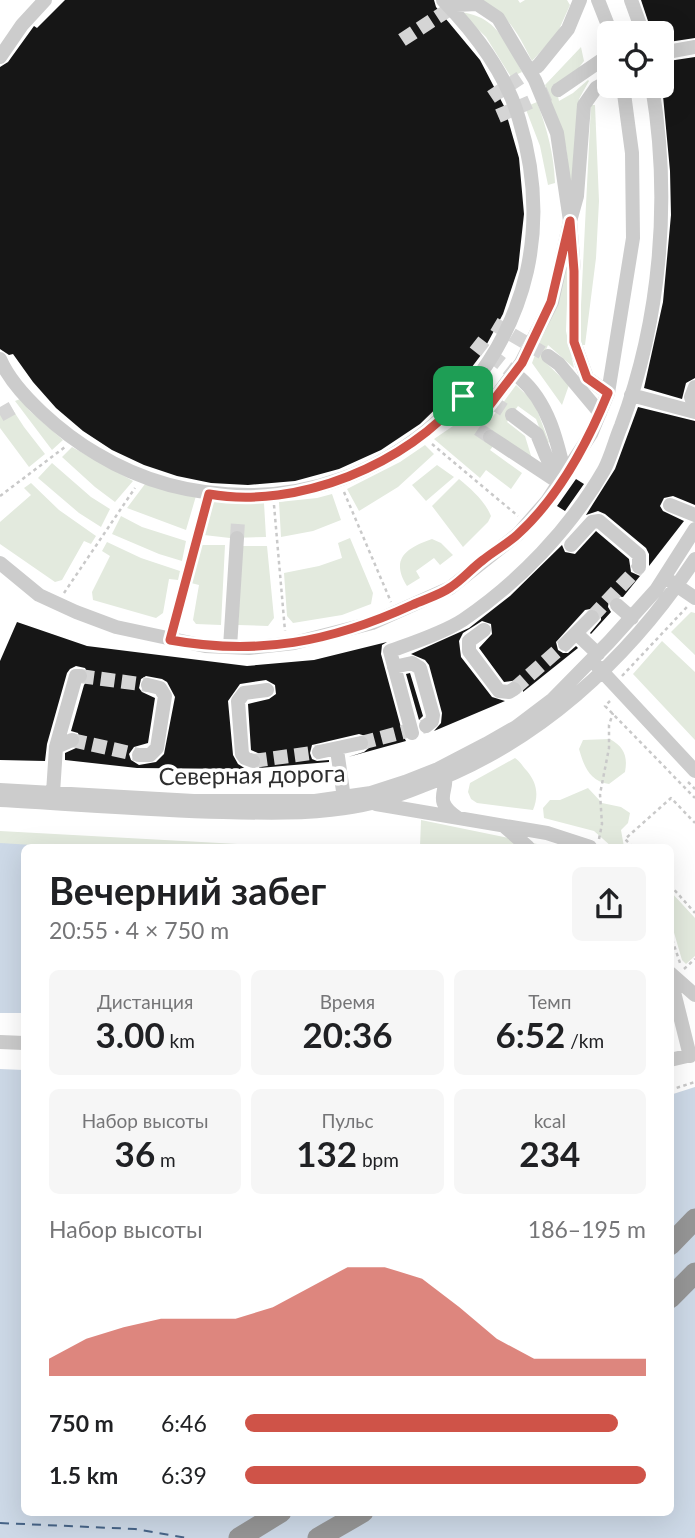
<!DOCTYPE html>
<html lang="ru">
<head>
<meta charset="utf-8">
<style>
	body { margin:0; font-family:Lato,sans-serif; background:#f6f6f6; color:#202124; height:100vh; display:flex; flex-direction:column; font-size:26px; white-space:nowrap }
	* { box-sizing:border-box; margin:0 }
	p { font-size:23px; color:#757577 }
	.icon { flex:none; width:38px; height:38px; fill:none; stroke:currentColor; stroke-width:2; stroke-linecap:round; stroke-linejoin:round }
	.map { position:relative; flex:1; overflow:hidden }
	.drawer { position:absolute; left:21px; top:844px; width:653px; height:672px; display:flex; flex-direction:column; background:#fff; border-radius:10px; box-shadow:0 7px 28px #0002 }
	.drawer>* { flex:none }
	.tools { position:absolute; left:597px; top:21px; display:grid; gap:14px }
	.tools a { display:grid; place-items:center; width:77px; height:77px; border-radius:10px; background:#fff; box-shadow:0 7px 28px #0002; font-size:35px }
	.pin { position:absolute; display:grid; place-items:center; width:60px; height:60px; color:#fff; margin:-30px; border-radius:14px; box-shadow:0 4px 10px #0006 }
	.round { display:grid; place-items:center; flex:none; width:74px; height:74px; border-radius:10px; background:#f6f6f6 }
	.head { display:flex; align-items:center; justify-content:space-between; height:119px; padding:0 28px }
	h1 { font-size:38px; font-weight:700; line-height:52px }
	.metrics { display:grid; grid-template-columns:repeat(3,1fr); gap:10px; height:119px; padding:7px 28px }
	.metrics div { display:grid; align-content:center; border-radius:10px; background:#f6f6f6; text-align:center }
	.metrics b { font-size:35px; font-weight:700 }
	.metrics small { font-size:19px; font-weight:400 }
	.metrics p { font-size:19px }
	.chart { height:196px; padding:14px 28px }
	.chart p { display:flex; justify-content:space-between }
	.chart svg { width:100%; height:126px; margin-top:7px; fill:#cf5348; opacity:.7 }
	ul { padding:0 28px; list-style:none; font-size:23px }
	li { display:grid; grid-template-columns:112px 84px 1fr; align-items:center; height:52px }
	li i { height:18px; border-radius:9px; background:#cf5348 }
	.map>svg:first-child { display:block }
	.green { fill:#e3eade }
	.water { fill:#cdd9e7 }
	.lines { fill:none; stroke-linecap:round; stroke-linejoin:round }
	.ferry { stroke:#476487; stroke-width:2; stroke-dasharray:9 7; stroke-linecap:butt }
	.building { fill:#161616; fill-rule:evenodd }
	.minor-tunnel { stroke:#d5d5d5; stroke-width:14; stroke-dasharray:14 7; stroke-linecap:butt }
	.path { stroke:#c9c9c9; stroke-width:2.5; stroke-dasharray:3.5 3.5; stroke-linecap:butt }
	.minor { stroke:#ccc; stroke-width:14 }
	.highway { stroke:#969696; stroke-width:21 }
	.route-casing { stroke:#fff; stroke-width:14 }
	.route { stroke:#cf5348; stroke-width:9 }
	.labels { text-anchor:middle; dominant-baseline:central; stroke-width:7; stroke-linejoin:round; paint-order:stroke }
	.street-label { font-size:24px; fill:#2f2f2f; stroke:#fff }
</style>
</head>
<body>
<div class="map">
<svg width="695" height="1538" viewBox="0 0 695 1538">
	<rect width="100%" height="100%" fill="#fff"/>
	<path class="green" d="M 481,0 L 518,0 L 520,3 L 525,0 L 567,0 L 570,5 L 557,34 L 532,61 C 518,34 509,15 481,0 Z
		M 460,12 C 497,16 506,43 522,72 L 511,77 L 486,37 Z
		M 581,47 L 584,61 L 571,78 L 556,88 L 559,101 L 573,93 L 588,80 L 589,81 L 579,99 L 572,199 L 566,147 L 545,85 Z
		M 537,102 C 547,129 554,154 555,183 L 548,185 L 540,146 L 525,107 Z
		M 591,105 L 595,105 L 599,201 L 596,258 L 585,345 L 579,345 Z
		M 569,249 L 566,331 L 574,368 L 548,345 L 542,359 L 569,385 L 562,405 L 532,363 L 545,328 Z
		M 516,385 L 534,402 L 549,442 L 546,445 L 536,419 L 518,406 L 507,422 L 525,436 L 532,459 L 499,439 L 490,450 L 522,473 L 511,489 L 486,470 L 480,478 L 434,439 L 453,426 L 470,407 L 491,419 Z
		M 20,399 L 30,411 L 63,440 L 52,450 L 15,401 Z
		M 9,404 L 24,427 L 45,454 L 29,467 L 0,428 L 0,408 Z
		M 425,445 L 434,454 L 398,487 L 359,511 L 347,489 L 400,462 Z
		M 72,447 L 133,481 L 115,502 L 95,487 L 62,457 Z
		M 52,463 L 91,497 L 110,509 L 101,527 L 79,513 L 38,478 Z
		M 437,465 L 454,477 L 426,501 L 412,485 Z
		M 459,479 C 471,489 485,501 491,516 L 488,522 L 463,547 L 432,506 Z
		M 31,483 L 59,510 L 96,536 L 91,544 L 84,541 L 62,580 L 55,582 L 0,544 L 0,522 L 31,495 L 24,488 Z
		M 145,484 L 196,496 L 186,530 L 127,508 Z
		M 332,494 L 341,520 L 313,531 L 281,537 L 279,502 L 317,498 Z
		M 214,500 L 264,503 L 266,537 L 230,538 L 204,535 Z
		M 121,516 L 142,527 L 186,541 L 182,561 L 159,554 L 112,534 Z
		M 350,538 L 373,593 L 371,604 L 342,615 L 293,623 L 287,616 L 284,573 L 319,566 L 342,558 L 338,543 Z
		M 432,539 L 441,543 L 453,555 L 440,565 L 434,558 L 416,571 L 420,578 L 407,586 C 390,559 406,548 432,539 Z
		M 107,542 L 141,558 L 180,571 L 178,580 L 169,579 L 163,613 L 156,618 L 93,600 L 92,592 L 110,556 L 102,551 Z
		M 199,545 L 225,545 L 221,625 L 196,624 L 193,620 L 199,585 L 191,583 Z
		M 242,546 L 267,546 L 274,618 L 268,626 L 238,625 Z
		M 691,612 L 695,613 L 695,655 L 671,632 Z
		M 662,641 L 695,672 L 695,740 L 633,674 Z
		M 610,739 C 624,747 628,756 625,772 L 609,784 C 589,781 584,766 579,749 L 583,740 Z
		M 515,758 C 521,762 522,766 527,771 C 537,783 539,795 533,810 L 477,803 L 471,799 L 468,792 L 470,783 Z
		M 588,788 L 602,803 L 621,807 L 630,813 L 628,823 L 621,830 L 624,847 L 612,847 L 594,831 L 544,818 L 543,808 L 550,800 L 560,800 Z
		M 421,820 L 552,847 L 420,847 Z
		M 0,831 L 290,847 L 24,847 L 24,1013 L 0,1013 Z
		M 670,891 L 695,918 L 695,956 L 686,964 L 682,960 L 670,919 Z"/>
	<path class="water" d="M 0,843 L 65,847 L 24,847 L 24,1013 L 0,1013 Z
		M 0,1069 L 24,1070 L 24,1512 L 670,1512 L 670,1095 L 695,1087 L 695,1538 L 0,1538 Z"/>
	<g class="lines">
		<path class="ferry" d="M 0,1523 L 135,1529 L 187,1538"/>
	</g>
	<path class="building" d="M 65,0 L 434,0 L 436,7 L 480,60 L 504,106 L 519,158 L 524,214 L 518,269 L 503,314 L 481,355 L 453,392 L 420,424 L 381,450 L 339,469 L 295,481 L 248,485 L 211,483 L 177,476 L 144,465 L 112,450 L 83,431 L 56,408 L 33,382 L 13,354 L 9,355 L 0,349 L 0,67 L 8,62 L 34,26 L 37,28 Z
		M 641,0 L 695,0 L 695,38 L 662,43 L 662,33 L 652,33 Z
		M 695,57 L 695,378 L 686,383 L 682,399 L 644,388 L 663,302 L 671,215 L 670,171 L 662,85 L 662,62 Z
		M 638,407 L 695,421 L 695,505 L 673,496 L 664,498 L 660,506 L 663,511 L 684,521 L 649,566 L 649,554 L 646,548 L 605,514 L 598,511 L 586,515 L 615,469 Z
		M 576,479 L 584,484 L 565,511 L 557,506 Z
		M 596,531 L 629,559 L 631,572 L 640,576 L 623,597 L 615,596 L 609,599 L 608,607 L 611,612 L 591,634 L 590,633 L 601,620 L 601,615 L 595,608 L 585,610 L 556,642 L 558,650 L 563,653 L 568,653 L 576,646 L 578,648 L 523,692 L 523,685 L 518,680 L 504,682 L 479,648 L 492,634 L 491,624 L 482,621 L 463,633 L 459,641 L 461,657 L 492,697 L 505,701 L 434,731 L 441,723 L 442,713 L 429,665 L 425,660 L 411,654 L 469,628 L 510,596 L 562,545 L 565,552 L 575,554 Z
		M 17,622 L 87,646 L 247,666 L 314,660 L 387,642 L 382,645 L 381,654 L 403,735 L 406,741 L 348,757 L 364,752 L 370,747 L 369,737 L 359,734 L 312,745 L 310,753 L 312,759 L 317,761 L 329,760 L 329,762 L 259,768 L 262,759 L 260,754 L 251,750 L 248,704 L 269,699 L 276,694 L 275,685 L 266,680 L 240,684 L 228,701 L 233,755 L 238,764 L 246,769 L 137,768 L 65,760 L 65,753 L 76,748 L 81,742 L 78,733 L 71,731 L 84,685 L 90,677 L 85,668 L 76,666 L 70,669 L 67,673 L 47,744 L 45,761 L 0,760 L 0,661 ZM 146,676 L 162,679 L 167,682 L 175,697 L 164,754 L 156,762 L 139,765 L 131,760 L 129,754 L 134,747 L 148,743 L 155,698 L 142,692 L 139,688 L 141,679 Z
		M 410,673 L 423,716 L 419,720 L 406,674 Z"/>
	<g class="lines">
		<path class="minor-tunnel" d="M 402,40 L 456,5
			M 491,97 L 538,66
			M 498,116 L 558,90
			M 494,324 L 548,356
			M 474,342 L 520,378
			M 457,379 L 512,415
			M 0,415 L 14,407
			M 478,429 L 490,437
			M 237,538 L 238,521
			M 592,617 L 639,567
			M 80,676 L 148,685
			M 514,689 L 565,644
			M 72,740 L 139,755
			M 361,743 L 426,726
			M 253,761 L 319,752"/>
		<path class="path" d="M 432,444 L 518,516
			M 344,492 L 391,602
			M 0,496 L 65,447
			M 274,505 L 285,631
			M 64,593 L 135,488
			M 174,625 L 207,503
			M 622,676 L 687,607
			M 610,701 L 605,706 L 695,798
			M 688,782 L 695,789
			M 599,839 L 602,824 L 600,794 L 609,748 L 609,725 L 613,713
			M 633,847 L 625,839 L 671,798 L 695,823
			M 670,885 L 695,913
			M 670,933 L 680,963
			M 684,969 L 695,959
			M 670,1090 L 695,1082"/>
		<path class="minor" d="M 598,0 L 611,33
			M 631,0 L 643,33
			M 456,5 L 477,4 L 498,18 L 535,80 L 557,133 L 570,221 L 552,302 L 521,363 L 486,410 L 463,396
			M 662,53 L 695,47
			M 0,57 L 22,25 L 45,0
			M 538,66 L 568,29 L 580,0
			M 558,90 L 609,55
			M 548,356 L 559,364 L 600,413
			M 0,359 C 15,394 64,435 97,454 C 143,482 194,495 248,495 C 379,496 498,399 527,271 C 538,221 534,168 519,119 C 506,73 476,34 443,0
			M 520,378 C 548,402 557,440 565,475
			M 695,387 L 691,397 L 695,409
			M 608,393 L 587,378 L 574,342 L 574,271 L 570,221 L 577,196 L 584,105 L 596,88 L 609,81
			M 631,395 L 695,412
			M 512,415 L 537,434 L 546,456 L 559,483
			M 490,437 L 558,482
			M 670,505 L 695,515
			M 571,545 L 592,522 L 599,521 L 639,555 L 639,567
			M 0,563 L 39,595 L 76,612 L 116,627 L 205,646 L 249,648 L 294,643 L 372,623 L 450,588 L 518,534 L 547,501 L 591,434 L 608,393 L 633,238 L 632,153 L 623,86
			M 670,581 L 695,598
			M 617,605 L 632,618
			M 484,630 L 469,641 L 469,651 L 499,691 L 509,692 L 514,689
			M 577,634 L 598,654
			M 565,644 L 592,617
			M 230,647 L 237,538
			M 394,667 L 412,663 L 420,668 L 433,715 L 432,721 L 426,726
			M 598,667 L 695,771
			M 412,733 L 390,651 C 412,643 443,633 463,620 C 519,582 570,529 604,470 C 611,457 615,440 621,426 C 661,319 671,198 652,86
			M 56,747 L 76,676 L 80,676
			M 337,750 L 344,798
			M 319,752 L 361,743
			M 139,755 L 150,755 L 157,748 L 165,696 L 160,688 L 148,685
			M 253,761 L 245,758 L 242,754 L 238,701 L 244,693 L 267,690
			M 443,772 C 452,790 429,799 458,818
			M 0,790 L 194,801 L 315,801 L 371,793 L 405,782 L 438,769 L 486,744 L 516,727 L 553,699 L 609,642 L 656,590 L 695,529
			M 53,793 L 56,747 L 72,740
			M 0,800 C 74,804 149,810 223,812 C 264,813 305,814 345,808 C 372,805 397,796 422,786 C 537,744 628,660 695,559
			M 376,804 L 547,833 L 590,847
			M 505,827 L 528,847
			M 670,973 L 695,995
			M 670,976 L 690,1056
			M 0,1042 L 24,1043
			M 670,1060 L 695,1054"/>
		<path class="highway" d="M 670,1245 L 695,1219
			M 670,1298 L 695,1273
			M 239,1538 L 281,1512
			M 318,1538 L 363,1512"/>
	</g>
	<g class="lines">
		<g class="route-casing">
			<path id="route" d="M 570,221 L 574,271 L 574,342 L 587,378 L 608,393 C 588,442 558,498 517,535 C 507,544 494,551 483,560 C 472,568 462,580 451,587 C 440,595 425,599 412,605 C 331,642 258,656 170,640 L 209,494 C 297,510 408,464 463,396 L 486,410 L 522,363 L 551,302 Z"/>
		</g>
		<use href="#route" class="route"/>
	</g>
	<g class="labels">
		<g class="street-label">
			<text transform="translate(252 774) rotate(-1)">Северная дорога</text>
		</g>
	</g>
</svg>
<div class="tools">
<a><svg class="icon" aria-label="locate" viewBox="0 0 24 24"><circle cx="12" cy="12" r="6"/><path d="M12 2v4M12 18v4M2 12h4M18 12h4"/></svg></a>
</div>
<div class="pin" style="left:463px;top:396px;background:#1e9e55"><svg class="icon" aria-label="arrive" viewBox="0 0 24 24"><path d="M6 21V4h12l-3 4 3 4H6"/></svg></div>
<section class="drawer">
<div class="head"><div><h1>Вечерний забег</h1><p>20:55 · 4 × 750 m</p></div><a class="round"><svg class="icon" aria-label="share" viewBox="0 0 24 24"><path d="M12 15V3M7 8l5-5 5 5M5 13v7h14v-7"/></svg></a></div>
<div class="metrics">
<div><p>Дистанция</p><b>3.00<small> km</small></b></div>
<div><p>Время</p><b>20:36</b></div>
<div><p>Темп</p><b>6:52<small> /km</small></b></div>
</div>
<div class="metrics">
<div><p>Набор высоты</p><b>36<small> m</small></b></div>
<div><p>Пульс</p><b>132<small> bpm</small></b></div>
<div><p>kcal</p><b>234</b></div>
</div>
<div class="chart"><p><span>Набор высоты</span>186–195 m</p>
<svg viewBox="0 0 160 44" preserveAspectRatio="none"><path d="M0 44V38L10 31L20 27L30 24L40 24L50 24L60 20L70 13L80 6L90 6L100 10L110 20L120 31L130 38L140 38L150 38L160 38V44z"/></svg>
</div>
<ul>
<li><b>750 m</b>6:46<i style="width:93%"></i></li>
<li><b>1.5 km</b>6:39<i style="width:100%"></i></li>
</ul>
</section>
</div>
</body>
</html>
